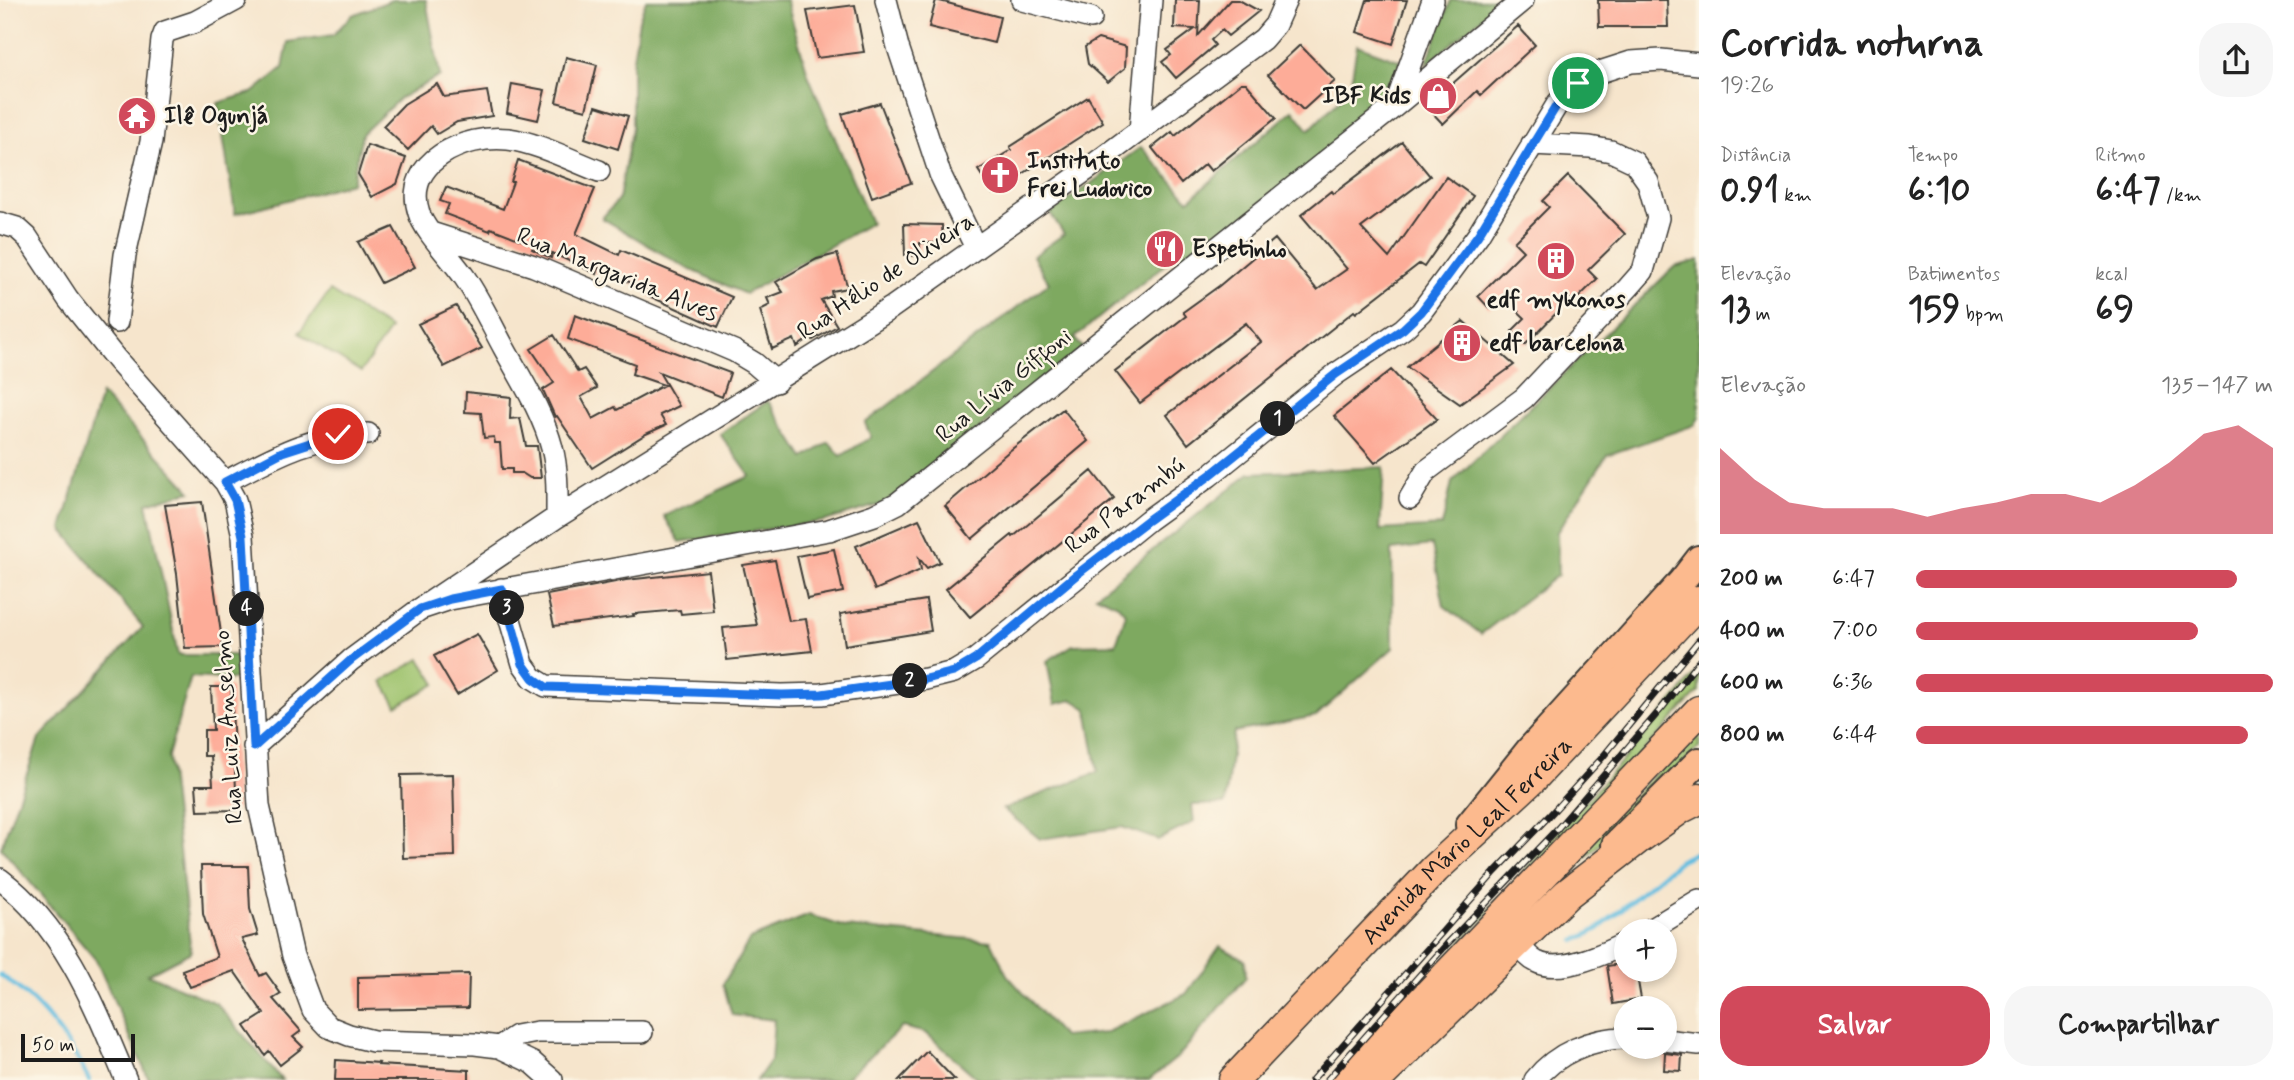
<!DOCTYPE html>
<html lang="pt">
<head>
<meta charset="utf-8">
<style>
	body { margin:0; font-family:Mynerve,sans-serif; background:#f6f6f6; color:#222; height:100vh; display:flex; flex-direction:column; font-size:26px; white-space:nowrap }
	* { box-sizing:border-box; margin:0 }
	p { font-size:23px; color:#767676 }
	.icon { flex:none; width:38px; height:38px; fill:none; stroke:currentColor; stroke-width:2; stroke-linecap:round; stroke-linejoin:round }
	.map { position:relative; flex:1; overflow:hidden }
	.drawer { display:flex; flex-direction:column; background:#fff; width:595px }
	.drawer>* { flex:none }
	.tools { position:absolute; left:1614px; top:919px; display:grid; gap:14px }
	.tools a { display:grid; place-items:center; width:63px; height:63px; border-radius:50%; background:#fff; box-shadow:0 4px 10px #0003; font-size:35px }
	.scale { position:absolute; left:21px; bottom:18px; width:114px; box-sizing:border-box; padding-left:7px; border:4px solid #1c1c1c; border-top:0; font-size:19px; line-height:24px; white-space:nowrap; color:#1c1c1c; -webkit-text-stroke:5px #fcf5e5; paint-order:stroke }
	.pin { position:absolute; display:grid; place-items:center; width:60px; height:60px; color:#fff; margin:-30px; border:4px solid #fff; border-radius:50%; box-shadow:0 2px 7px #0007 }
	.km { position:absolute; width:35px; height:35px; margin:-18px; border-radius:50%; background:#222; color:#fff; font-size:19px; line-height:35px; text-align:center }
	.round { display:grid; place-items:center; flex:none; width:74px; height:74px; border-radius:28px; background:#f6f6f6 }
	.head { display:flex; align-items:center; justify-content:space-between; height:119px; padding:0 21px }
	h1 { font-size:38px; font-weight:700; line-height:52px }
	.figures { display:grid; grid-template-columns:repeat(3,1fr); gap:10px; height:119px; padding:7px 21px }
	.figures div { display:grid; align-content:center }
	.figures b { font-size:35px; font-weight:700 }
	.figures small { font-size:19px; font-weight:400 }
	.figures p { font-size:19px }
	.chart { height:196px; padding:14px 21px }
	.chart p { display:flex; justify-content:space-between }
	.chart svg { width:100%; height:126px; margin-top:7px; fill:#d1495b; opacity:.7 }
	.action { display:flex; gap:14px; margin-top:auto; padding:14px 21px }
	.action a { flex:1; height:80px; border-radius:28px; background:#d1495b; color:#fff; font-size:28px; font-weight:700; line-height:80px; text-align:center }
	.action a+a { background:#f6f6f6; color:#222 }
	ul { padding:0 21px; list-style:none; font-size:23px }
	li { display:grid; grid-template-columns:112px 84px 1fr; align-items:center; height:52px }
	li i { height:18px; border-radius:9px; background:#d1495b }
	main { display:flex; flex:1; min-height:0 }
	.map>svg:first-child { display:block }
	.green { fill:#9ec36d; stroke:#5d7044; stroke-width:2 }
	.forest { fill:#7ea960; stroke:#4d623e; stroke-width:2 }
	.lines { fill:none; stroke-linecap:round; stroke-linejoin:round }
	.stream { stroke:#62bde0; stroke-width:4.5 }
	.building { fill:#fdac98 }
	.minor-casing { stroke:#3d3a36; stroke-width:24 }
	.major-casing { stroke:#3d3a36; stroke-width:30 }
	.highway-casing { stroke:#3d3a36; stroke-width:33 }
	.minor { stroke:#fff; stroke-width:21 }
	.major { stroke:#fcba8e; stroke-width:26 }
	.highway { stroke:#fcba8e; stroke-width:30 }
	.rail-casing { stroke:#1c1c1c; stroke-width:7 }
	.rail { stroke:#fcf5e5; stroke-width:4.5; stroke-dasharray:13; stroke-linecap:butt }
	.route-casing { stroke:#fff; stroke-width:14 }
	.route { stroke:#1a73e8; stroke-width:9 }
	.labels { text-anchor:middle; dominant-baseline:central; stroke-width:5; stroke-linejoin:round; paint-order:stroke }
	.poi-label { font-size:24px; font-weight:bold; fill:#1c1c1c; stroke:#fcf5e5; text-anchor:start }
	.street-label { font-size:24px; fill:#1c1c1c; stroke:#fcf5e5 }
</style>
</head>
<body>
<main>
<div class="map">
<svg width="1699" height="1080" viewBox="0 0 1699 1080">
	<rect width="100%" height="100%" fill="#fcf5e5"/>
	<filter id="ink" filterUnits="userSpaceOnUse"><feTurbulence type="fractalNoise" baseFrequency=".0143" numOctaves="2"/><feDisplacementMap in="SourceGraphic" scale="14" xChannelSelector="R" yChannelSelector="G"/><feConvolveMatrix kernelMatrix="1 2 1 2 8 2 1 2 1" color-interpolation-filters="sRGB"/></filter>
	<filter id="wash" filterUnits="userSpaceOnUse"><feTurbulence type="fractalNoise" baseFrequency=".00686" numOctaves="4" result="noise"/><feDisplacementMap in="SourceGraphic" scale="28" xChannelSelector="R" yChannelSelector="G"/><feGaussianBlur stdDeviation="1.57" result="paint"/><feColorMatrix in="noise" values="0 0 0 0 0 0 0 0 0 0 0 0 0 0 0 0 0 1.4 0 .05"/><feComposite in="paint" operator="in"/></filter>
	<g filter="url(#wash)">
		<rect width="100%" height="100%" fill="#f6e5cc"/>
		<path class="green" d="M 330,291 L 390,329 L 361,372 L 299,333 Z
			M 420,659 L 436,684 L 397,706 L 382,681 Z
			M 1699,670 L 1699,691 L 1574,826 L 1413,993 L 1621,762 Z
			M 1699,728 L 1699,747 L 1520,922 L 1516,919 Z"/>
		<path class="forest" d="M 392,0 L 426,0 L 440,76 L 400,98 L 362,134 L 352,183 L 235,214 L 218,103 L 254,92 L 283,68 L 288,42 L 333,35 L 352,15 Z
			M 646,0 L 786,0 L 809,77 L 871,223 L 745,294 L 685,267 L 602,218 L 619,199 L 632,127 L 632,65 L 639,20 Z
			M 1451,0 L 1503,0 L 1425,66 Z
			M 1357,45 L 1401,61 L 1384,108 L 1188,263 L 1178,254 L 1074,338 L 1083,348 L 885,503 L 825,521 L 680,542 L 664,516 L 750,476 L 720,434 L 768,401 L 804,458 L 829,442 L 841,456 L 871,437 L 865,423 L 1049,283 L 1033,256 L 1064,234 L 1050,213 L 1141,147 L 1189,200 L 1293,110 L 1309,130 L 1350,89 Z
			M 1699,260 L 1699,417 L 1695,425 L 1607,455 L 1557,532 L 1558,575 L 1481,634 L 1444,606 L 1432,545 L 1392,550 L 1393,648 L 1316,716 L 1234,732 L 1225,804 L 1192,805 L 1194,822 L 1158,840 L 1122,827 L 1040,839 L 1003,809 L 1098,772 L 1087,709 L 1073,700 L 1055,704 L 1047,661 L 1073,645 L 1116,644 L 1126,614 L 1118,605 L 1096,595 L 1250,473 L 1384,467 L 1380,530 L 1442,526 L 1452,482 L 1674,267 Z
			M 101,394 L 191,491 L 147,503 L 178,655 L 236,655 L 239,680 L 191,677 L 168,756 L 191,952 L 148,974 L 216,1003 L 282,1080 L 149,1080 L 96,960 L 1,848 L 39,739 L 143,627 L 62,529 Z
			M 809,915 L 845,927 L 991,941 L 1007,975 L 1063,1037 L 1105,1033 L 1186,994 L 1220,946 L 1245,960 L 1246,977 L 1178,1057 L 1149,1080 L 979,1080 L 926,1033 L 902,1027 L 844,1080 L 757,1080 L 771,1060 L 774,1020 L 732,1015 L 723,984 L 750,939 Z"/>
		<g class="lines">
			<path class="stream" d="M 1575,941 L 1598,929 L 1680,860 L 1699,851
				M 0,975 C 39,1000 68,1039 89,1080"/>
		</g>
		<g id="blocks">
			<path class="building" d="M 936,0 L 1000,17 L 994,43 L 929,27 Z
				M 1175,0 L 1200,0 L 1198,36 L 1230,0 L 1239,0 L 1259,11 L 1228,36 L 1222,30 L 1211,40 L 1215,45 L 1176,78 L 1162,62 L 1171,55 L 1167,50 L 1195,29 L 1174,28 Z
				M 1367,0 L 1407,0 L 1393,44 L 1357,32 Z
				M 1598,0 L 1667,0 L 1668,27 L 1599,27 Z
				M 855,5 L 864,52 L 817,58 L 807,11 Z
				M 1518,26 L 1535,45 L 1481,95 L 1477,91 L 1443,124 L 1426,106 L 1450,83 L 1451,85 Z
				M 1098,39 L 1126,47 L 1125,68 L 1108,82 L 1088,64 L 1085,47 Z
				M 1300,45 L 1335,81 L 1303,110 L 1268,75 Z
				M 566,57 L 597,65 L 586,110 L 556,102 Z
				M 1241,83 L 1246,83 L 1276,118 L 1211,171 L 1205,164 L 1181,184 L 1152,148 L 1172,132 L 1175,136 Z
				M 437,84 L 444,97 L 487,91 L 492,116 L 457,122 L 437,134 L 431,126 L 408,150 L 383,126 L 404,104 Z
				M 512,84 L 545,90 L 538,120 L 507,113 Z
				M 1088,97 L 1103,122 L 993,193 L 978,170 L 1011,150 L 1010,147 Z
				M 880,103 L 911,183 L 872,197 L 842,114 Z
				M 596,106 L 628,116 L 618,149 L 585,138 Z
				M 1402,142 L 1430,176 L 1361,228 L 1389,258 L 1446,177 L 1473,196 L 1424,267 L 1419,264 L 1356,313 L 1354,311 L 1188,444 L 1167,415 L 1261,342 L 1246,323 L 1140,403 L 1115,371 L 1186,316 L 1183,312 L 1219,286 L 1275,239 L 1317,290 L 1347,269 L 1301,215 L 1331,191 L 1333,194 Z
				M 367,145 L 406,158 L 397,184 L 372,197 L 358,174 Z
				M 518,160 L 595,189 L 576,234 L 619,255 L 621,250 L 732,297 L 718,327 L 649,296 L 651,292 L 599,268 L 597,274 L 552,253 L 551,258 L 532,249 L 534,245 L 491,228 L 490,231 L 445,214 L 449,204 L 440,201 L 446,187 L 503,209 L 513,182 L 511,182 Z
				M 1568,176 L 1625,234 L 1588,270 L 1597,279 L 1574,302 L 1570,299 L 1525,345 L 1512,331 L 1525,318 L 1503,297 L 1489,308 L 1478,296 L 1523,251 L 1514,242 L 1549,207 L 1543,201 Z
				M 904,224 L 942,225 L 943,243 L 920,243 L 919,256 L 905,255 Z
				M 393,227 L 415,267 L 381,283 L 358,242 Z
				M 837,254 L 848,288 L 831,291 L 832,296 L 821,300 L 837,326 L 813,340 L 811,337 L 797,347 L 794,339 L 772,349 L 760,310 L 770,305 L 767,298 L 783,292 L 776,282 L 817,259 Z
				M 456,306 L 482,348 L 444,367 L 418,324 Z
				M 575,315 L 730,373 L 722,397 L 659,372 L 679,406 L 660,415 L 666,425 L 646,434 L 592,468 L 557,416 L 555,417 L 543,390 L 554,383 L 531,349 L 554,335 L 578,372 L 584,369 L 597,388 L 581,397 L 593,419 L 615,407 L 617,410 L 664,385 L 632,374 L 635,364 L 568,339 Z
				M 1463,321 L 1514,365 L 1460,404 L 1407,367 Z
				M 1391,370 L 1437,419 L 1375,463 L 1334,416 Z
				M 466,392 L 511,397 L 510,419 L 520,418 L 526,446 L 537,446 L 541,478 L 530,478 L 522,473 L 512,473 L 512,469 L 502,469 L 500,443 L 495,443 L 494,437 L 484,438 L 481,413 L 465,412 Z
				M 1063,409 L 1088,441 L 972,539 L 945,506 L 1008,452 Z
				M 1092,471 L 1114,499 L 970,617 L 946,589 L 1012,535 L 1013,537 Z
				M 202,502 L 223,647 L 185,648 L 177,574 L 165,505 Z
				M 919,519 L 940,562 L 927,568 L 919,558 L 921,570 L 875,590 L 856,546 Z
				M 834,549 L 843,592 L 807,599 L 797,556 Z
				M 775,560 L 789,621 L 806,619 L 812,651 L 727,660 L 723,628 L 757,625 L 743,565 Z
				M 708,571 L 713,611 L 681,614 L 680,610 L 633,614 L 634,616 L 554,626 L 547,595 L 626,580 Z
				M 926,600 L 931,631 L 845,645 L 840,614 Z
				M 477,634 L 498,670 L 457,695 L 434,656 Z
				M 211,687 L 231,687 L 237,810 L 198,811 L 196,785 L 213,785 L 211,756 L 204,756 L 204,730 L 213,730 Z
				M 453,774 L 455,856 L 403,858 L 401,775 Z
				M 201,866 L 248,866 L 250,909 L 258,935 L 242,939 L 260,976 L 266,973 L 281,994 L 273,999 L 301,1031 L 293,1037 L 303,1047 L 280,1065 L 269,1051 L 265,1055 L 245,1026 L 264,1014 L 234,971 L 190,987 L 182,970 L 217,957 L 203,914 Z
				M 1626,963 L 1626,970 L 1636,970 L 1641,999 L 1613,1004 L 1607,966 Z
				M 469,974 L 468,1008 L 358,1010 L 358,977 Z
				M 927,1051 L 955,1080 L 899,1080 Z
				M 1665,1053 L 1682,1055 L 1681,1071 L 1664,1070 Z
				M 336,1060 L 379,1063 L 378,1065 L 469,1070 L 469,1080 L 335,1080 Z"/>
		</g>
	</g>
	<g filter="url(#ink)">
		<use href="#blocks" fill-opacity="0" stroke="#3d3a36" stroke-width="2"/>
		<g class="lines">
			<g class="minor-casing">
				<path id="minor" d="M 886,0 L 898,47 L 940,174 L 976,248
					M 1022,0 L 1091,18
					M 1396,104 L 1433,0
					M 1140,131 L 1151,0
					M 0,223 L 17,228 L 27,237 L 68,299 L 116,359 L 225,482 L 235,500 L 243,536 L 259,806 L 293,956 L 313,1010 L 329,1027 L 349,1035 L 373,1041 L 475,1044 L 499,1047 L 533,1063 L 552,1080
					M 431,233 L 534,266 L 633,308 L 734,351 L 754,363 L 776,382
					M 117,322 L 125,255 L 151,142 L 162,40 L 165,32 L 195,22 L 236,0
					M 225,482 C 275,456 310,435 368,434
					M 1410,498 L 1426,471 L 1524,398 L 1628,288 L 1643,271 L 1658,218 L 1648,182 L 1634,162 L 1611,151 L 1590,147 L 1532,144
					M 557,517 L 891,308 L 1085,171 L 1263,39 L 1275,25 L 1286,0
					M 501,589 L 523,664 L 533,678 L 546,686 L 782,695 L 822,694 L 926,679 L 954,672 L 976,659 L 1148,520 L 1209,476 L 1336,374 L 1403,329 L 1421,312 L 1478,235 L 1558,103 L 1578,83 L 1603,71 L 1631,62 L 1661,60 L 1699,64
					M 420,609 L 450,599 L 829,530 L 874,515 L 898,503 L 1395,106 L 1523,0
					M 254,747 L 351,660 L 420,609 L 557,517 C 557,494 558,471 552,448 C 543,413 521,379 504,348 C 491,324 480,300 465,278 C 453,260 424,231 419,213 C 402,161 466,134 508,139 C 535,142 573,161 599,171
					M 0,879 C 66,929 95,1006 126,1080
					M 1648,931 L 1699,900
					M 1518,943 C 1524,951 1528,958 1537,962 C 1560,974 1604,954 1626,943
					M 1664,1040 L 1699,1044
					M 499,1047 L 516,1036 L 537,1032 L 642,1032
					M 1535,1080 C 1556,1053 1592,1038 1626,1038"/>
			</g>
			<g class="major-casing">
				<path id="major" d="M 1469,825 L 1530,749 L 1682,581 L 1699,559
					M 1615,845 L 1699,761"/>
			</g>
			<g class="highway-casing">
				<g id="highway">
					<path id="s1" d="M 1234,1080 L 1435,869 L 1533,778 L 1699,601"/>
					<path d="M 1347,1080 L 1699,711"/>
					<path d="M 1376,1080 L 1567,894 L 1639,838 L 1681,808 L 1699,799"/>
				</g>
			</g>
			<use href="#minor" class="minor"/>
			<use href="#major" class="major"/>
			<use href="#highway" class="highway"/>
			<g class="rail-casing">
				<path id="rail" d="M 1312,1080 L 1495,872 L 1549,816 L 1601,759 L 1699,640
					M 1327,1080 L 1447,944 L 1558,828 L 1662,708 L 1699,661"/>
			</g>
			<use href="#rail" class="rail"/>
		</g>
	</g>
	<g class="lines" filter="url(#ink)">
		<g class="route-casing">
			<path id="route" d="M 338,434 L 282,452 L 225,482 L 235,500 L 243,536 L 254,747 L 351,660 L 420,609 L 450,599 L 502,589 L 523,664 L 533,678 L 546,687 L 782,695 L 822,694 L 926,679 L 954,672 L 976,659 L 1076,575 L 1148,520 L 1209,476 L 1336,374 L 1403,329 L 1421,312 L 1478,235 L 1558,103 L 1578,83"/>
		</g>
		<use href="#route" class="route"/>
	</g>
	<defs>
		<g id="shop-disc" transform="scale(2.0125)"><circle r="9.5" fill="#d1495b" stroke="#fcf5e5"/><path d="M-5-2.5h2.3a2.7 3.5 0 0 1 5.4 0H5L5.5 6h-11ZM-1.5-2.5h3a1.5 2.3 0 0 0-3 0Z" fill="#fff"/></g>
		<g id="temple-disc" transform="scale(2.0125)"><circle r="9.5" fill="#d1495b" stroke="#fcf5e5"/><path d="M0-6L5-2H3V0L6.5 2.5H4V6H1.5V3h-3V6H-4V2.5H-6.5L-3 0V-2H-5Z" fill="#fff"/></g>
		<g id="church-disc" transform="scale(2.0125)"><circle r="9.5" fill="#d1495b" stroke="#fcf5e5"/><path d="M-1.2-6h2.4v3.5h3.3v2.4h-3.3V6h-2.4V-.1h-3.3v-2.4h3.3Z" fill="#fff"/></g>
		<g id="restaurant-disc" transform="scale(2.0125)"><circle r="9.5" fill="#d1495b" stroke="#fcf5e5"/><path d="M-5-6h1v4h1v-4h1v4h1v-4h1v5L-1.5 .5V6h-2V.5L-5-1ZM5-6V6H3V1.5H1.5Q1.5-4 5-6Z" fill="#fff"/></g>
		<g id="building-disc" transform="scale(2.0125)"><circle r="9.5" fill="#d1495b" stroke="#fcf5e5"/><path d="M-4-6H4V6H1V3H-1V6H-4ZM-2.5-4.3h1.7v1.8h-1.7ZM.8-4.3h1.7v1.8H.8ZM-2.5-1h1.7V.8h-1.7ZM.8-1h1.7V.8H.8Z" fill="#fff"/></g>
	</defs>
	<g fill-rule="evenodd">
		<use href="#shop-disc" x="1438" y="96"/>
		<use href="#temple-disc" x="137" y="116"/>
		<use href="#church-disc" x="1000" y="175"/>
		<use href="#restaurant-disc" x="1165" y="249"/>
		<use href="#building-disc" x="1556" y="261"/>
		<use href="#building-disc" x="1462" y="343"/>
	</g>
	<g class="labels">
		<g class="poi-label">
			<text x="1411" y="96" text-anchor="end">IBF Kids</text>
			<text x="164" y="116">Ilê Ogunjá</text>
			<text x="1027" y="161">Instituto<tspan x="1027" dy="28">Frei Ludovico</tspan></text>
			<text x="1192" y="249">Espetinho</text>
			<text x="1556" y="300" text-anchor="middle">edf mykonos</text>
			<text x="1489" y="343">edf barcelona</text>
		</g>
		<g class="street-label">
			<text transform="translate(617 275) rotate(22)">Rua Margarida Alves</text>
			<text transform="translate(886 277) rotate(-34)">Rua Hélio de Oliveira</text>
			<text transform="translate(1004 386) rotate(-39)">Rua Lívia Giffoni</text>
			<text transform="translate(1125 506) rotate(-37)">Rua Parambú</text>
			<text transform="translate(229 727) rotate(-94)">Rua Luiz Anselmo</text>
			<text stroke="none"><textPath href="#s1" startOffset="334">Avenida Mário Leal Ferreira</textPath></text>
		</g>
	</g>
</svg>
<div class="tools">
<a>+</a>
<a>−</a>
</div>
<div class="scale">50 m</div>
<div class="pin" style="left:1578px;top:83px;background:#1e9e55"><svg class="icon" aria-label="arrive" viewBox="0 0 24 24"><path d="M6 21V4h12l-3 4 3 4H6"/></svg></div>
<div class="pin" style="left:338px;top:434px;background:#d93025"><svg class="icon" aria-label="check" viewBox="0 0 24 24"><path d="M5 12l5 5 9-10"/></svg></div>
<b class="km" style="left:1278px;top:419px">1</b>
<b class="km" style="left:910px;top:681px">2</b>
<b class="km" style="left:507px;top:608px">3</b>
<b class="km" style="left:247px;top:609px">4</b>
</div>
<section class="drawer">
<div class="head"><div><h1>Corrida noturna</h1><p>19:26</p></div><a class="round"><svg class="icon" aria-label="share" viewBox="0 0 24 24"><path d="M12 15V3M7 8l5-5 5 5M5 13v7h14v-7"/></svg></a></div>
<div class="figures">
<div><p>Distância</p><b>0.91<small> km</small></b></div>
<div><p>Tempo</p><b>6:10</b></div>
<div><p>Ritmo</p><b>6:47<small> /km</small></b></div>
</div>
<div class="figures">
<div><p>Elevação</p><b>13<small> m</small></b></div>
<div><p>Batimentos</p><b>159<small> bpm</small></b></div>
<div><p>kcal</p><b>69</b></div>
</div>
<div class="chart"><p><span>Elevação</span>135–147 m</p>
<svg viewBox="0 0 160 44" preserveAspectRatio="none"><path d="M0 44V14L10 25L20 33L30 35L40 35L50 35L60 38L70 35L80 33L90 30L100 30L110 33L120 27L130 19L140 9L150 6L160 14V44z"/></svg>
</div>
<ul>
<li><b>200 m</b>6:47<i style="width:90%"></i></li>
<li><b>400 m</b>7:00<i style="width:79%"></i></li>
<li><b>600 m</b>6:36<i style="width:100%"></i></li>
<li><b>800 m</b>6:44<i style="width:93%"></i></li>
</ul>
<div class="action"><a>Salvar</a><a>Compartilhar</a></div>
</section>
</main>
</body>
</html>
